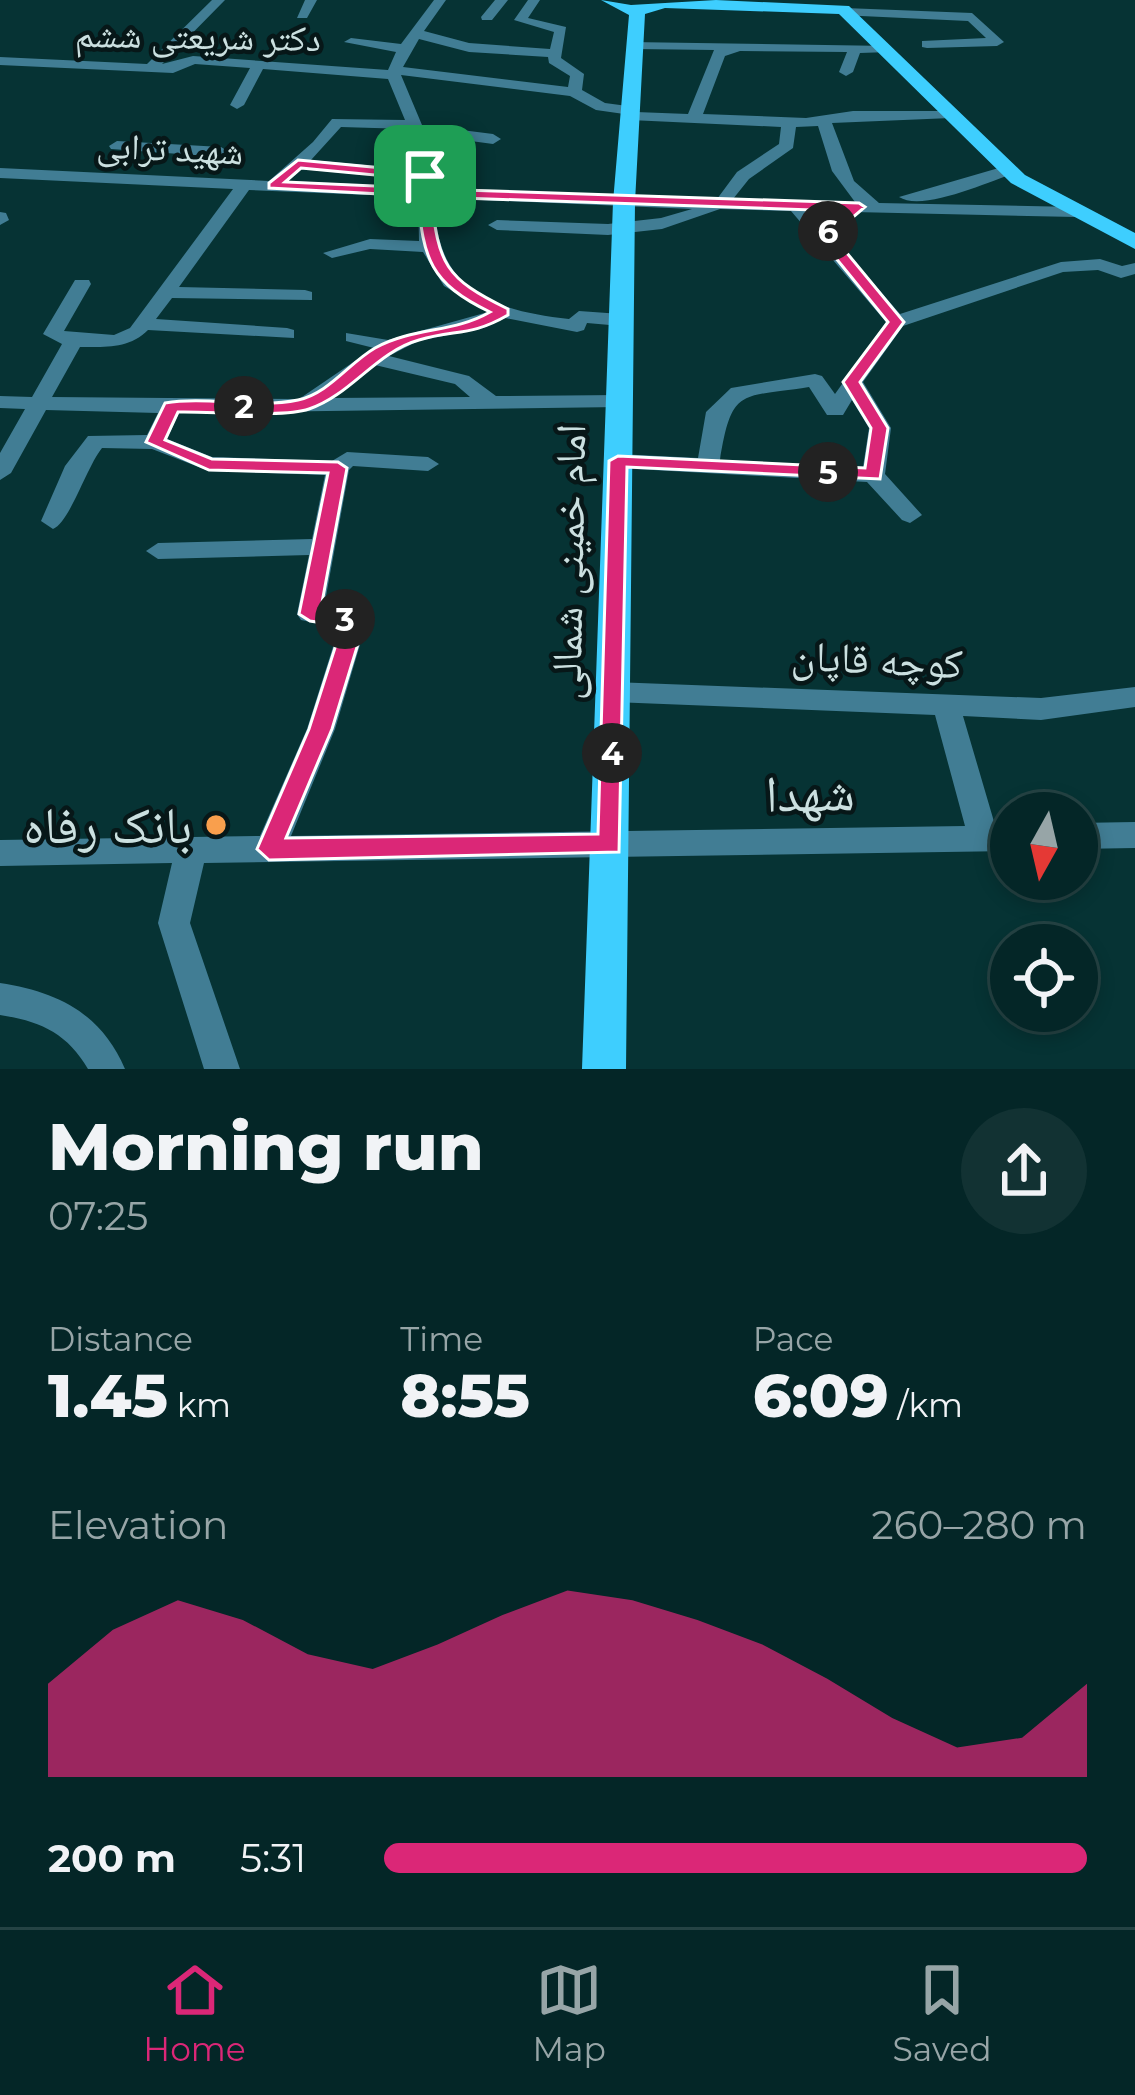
<!DOCTYPE html>
<html lang="en">
<head>
<meta charset="utf-8">
<style>
	body { margin:0; font-family:Montserrat,"Noto Naskh Arabic",sans-serif; background:#123233; color:#f1f3f6; height:100vh; display:flex; flex-direction:column; font-size:45px; white-space:nowrap }
	* { box-sizing:border-box; margin:0 }
	p { font-size:39px; color:#97a5a7 }
	.icon { flex:none; width:66px; height:66px; fill:none; stroke:currentColor; stroke-width:2; stroke-linecap:round; stroke-linejoin:round }
	.map { position:relative; height:1069px; overflow:hidden }
	.drawer { display:flex; flex-direction:column; background:#042627; flex:1 }
	.drawer>* { flex:none }
	.needle { width:78px; rotate:188deg }
	.buttons { position:absolute; left:990px; top:792px; display:grid; gap:24px }
	.buttons a { display:grid; place-items:center; width:108px; height:108px; border-radius:50%; background:#042627; box-shadow:0 6px 18px #0003,0 0 0 3px #254344; font-size:60px }
	.pin { position:absolute; display:grid; place-items:center; width:102px; height:102px; color:#fff; margin:-51px; border-radius:24px; box-shadow:0 6px 18px #0006 }
	.km { position:absolute; width:60px; height:60px; margin:-30px; border-radius:50%; background:#222; color:#fff; font-size:33px; line-height:60px; text-align:center }
	.round { display:grid; place-items:center; flex:none; width:126px; height:126px; border-radius:63px; background:#123233 }
	.head { display:flex; align-items:center; justify-content:space-between; height:204px; padding:0 48px }
	h1 { font-size:66px; font-weight:800; line-height:90px }
	.stats { display:grid; grid-template-columns:repeat(3,1fr); gap:18px; height:204px; padding:12px 48px }
	.stats div { display:grid; align-content:center }
	.stats b { font-size:60px; font-weight:800 }
	.stats small { font-size:33px; font-weight:400 }
	.stats p { font-size:33px }
	.chart { height:336px; padding:24px 48px }
	.chart p { display:flex; justify-content:space-between }
	.chart svg { width:100%; height:216px; margin-top:12px; fill:#db2777; opacity:.7 }
	ul { padding:0 48px; list-style:none; font-size:39px }
	li { display:grid; grid-template-columns:192px 144px 1fr; align-items:center; height:90px }
	li i { height:30px; border-radius:15px; background:#db2777 }
	.menu { display:flex; justify-content:space-around; align-items:center; height:168px; border-top:3px solid #254344; background:#042627; font-size:33px; color:#97a5a7 }
	.menu a { display:grid; justify-items:center; gap:6px }
	.menu .active { color:#db2777 }
	.map>svg:first-child { display:block }
	.lines { fill:none; stroke-linecap:round; stroke-linejoin:round }
	.minor { fill:#417d94; fill-rule:evenodd }
	.major { fill:#3ecefe; fill-rule:evenodd }
	.route { fill:#db2777; stroke:#fff; stroke-width:3; fill-rule:evenodd }
	.poi-dot { fill:#f99f4d; stroke:#071718; stroke-width:4.5 }
	.labels { text-anchor:middle; dominant-baseline:central; stroke-width:9; stroke-linejoin:round; paint-order:stroke }
	.far-street-label { font-size:36px; fill:#cbe0e0; stroke:#071718 }
	.street-label { font-size:42px; fill:#cbe0e0; stroke:#071718 }
	.near-street-label { font-size:51px; fill:#cbe0e0; stroke:#071718 }
	.near-poi-label { font-size:51px; fill:#cbe0e0; stroke:#071718; text-anchor:end }
</style>
</head>
<body>
<div class="map">
<svg width="1135" height="1069" viewBox="0 0 1135 1069">
	<rect width="100%" height="100%" fill="#063334"/>
	<g class="lines">
		<path class="minor" d="M 212,0 L 225,0 L 162,64 L 193,56 L 388,70 L 396,52 L 344,42 L 351,38 L 401,44 L 434,0 L 446,0 L 424,31 L 469,43 L 550,49 L 554,32 L 514,20 L 528,0 L 540,0 L 528,18 L 566,27 L 561,58 L 584,74 L 582,90 L 605,103 L 635,107 L 636,112 L 688,114 L 714,50 L 635,49 L 628,45 L 630,42 L 889,46 L 889,52 L 860,53 L 853,72 L 846,76 L 839,72 L 847,52 L 740,51 L 725,56 L 703,114 L 806,118 L 853,111 L 956,111 L 958,114 L 951,118 L 832,123 L 854,181 L 879,203 L 1076,207 L 1085,212 L 1076,217 L 810,211 L 900,314 L 1061,262 L 1100,259 L 1122,266 L 1135,263 L 1135,274 L 1121,278 L 1098,270 L 1063,272 L 903,326 L 863,382 L 891,428 L 885,474 L 922,515 L 910,523 L 902,520 L 867,482 L 618,468 L 607,461 L 618,454 L 698,458 L 706,412 L 731,388 L 815,374 L 822,376 L 835,394 L 886,322 L 791,211 L 720,209 L 662,229 L 608,235 L 497,230 L 488,225 L 497,220 L 608,224 L 661,218 L 692,209 L 435,198 C 434,288 488,310 569,319 L 579,311 L 621,314 L 631,320 L 621,326 L 587,323 L 584,330 L 577,332 L 505,318 L 483,328 L 418,341 L 389,356 L 469,376 L 496,396 L 620,395 L 631,401 L 620,407 L 179,413 L 167,439 L 212,457 L 332,461 L 347,452 L 428,457 L 439,464 L 428,471 L 353,466 L 349,470 L 324,607 L 363,615 L 367,621 L 335,729 L 291,836 L 965,826 L 935,715 L 613,702 L 603,699 L 599,692 L 603,685 L 613,682 L 1041,698 L 1135,687 L 1135,707 L 1041,720 L 963,716 L 995,825 L 1011,825 L 1011,851 L 204,863 L 190,923 L 240,1069 L 204,1069 L 158,923 L 172,863 L 0,866 L 0,840 L 260,836 L 307,729 L 339,628 L 301,620 L 297,614 L 309,555 L 158,559 L 146,551 L 158,543 L 312,539 L 325,475 L 209,471 L 152,449 L 102,448 C 86,468 70,522 53,529 L 41,521 L 65,466 L 88,436 L 147,435 L 158,413 L 46,410 L 11,473 L 0,480 L 0,453 L 25,409 L 0,408 L 0,396 L 32,397 L 62,344 L 43,334 L 75,280 L 89,280 L 91,284 L 64,331 L 114,335 L 130,328 L 233,189 L 0,178 L 0,168 L 269,181 L 313,142 L 332,119 L 405,120 L 388,79 L 263,69 L 244,105 L 237,109 L 230,105 L 250,68 L 195,64 L 173,73 L 0,65 L 0,57 L 147,64 ZM 419,39 L 469,52 L 548,57 L 549,63 L 570,76 L 568,87 L 403,67 ZM 401,75 L 570,96 L 596,110 L 624,114 L 625,119 L 630,120 L 781,127 L 779,144 L 737,172 L 717,199 L 435,188 L 434,162 L 426,135 L 493,144 L 501,139 L 493,134 L 422,125 ZM 818,126 L 832,171 L 855,202 L 733,199 L 749,179 L 793,148 L 796,127 ZM 341,127 L 408,129 L 418,170 L 311,160 ZM 301,169 L 418,180 L 418,187 L 288,181 ZM 249,190 L 418,197 L 419,241 L 370,239 L 323,253 L 332,258 L 370,249 L 423,252 L 444,286 L 488,312 L 388,340 L 346,333 L 346,341 L 374,348 L 299,399 L 52,397 L 80,347 C 105,347 129,349 148,330 L 294,338 L 294,330 L 287,328 L 156,319 L 172,298 L 312,300 L 312,292 L 305,290 L 179,287 ZM 375,365 L 455,384 L 470,397 L 329,398 ZM 809,387 L 827,415 L 843,415 L 852,400 L 869,428 L 863,467 L 720,460 C 732,386 741,398 809,387 Z
			M 305,0 L 317,0 L 307,18 L 297,18 Z
			M 495,0 L 508,0 L 492,20 L 482,20 L 481,17 Z
			M 845,8 L 972,13 L 1004,42 L 997,46 L 927,48 L 922,47 L 922,41 L 986,38 L 968,21 L 840,15 L 839,12 Z
			M 117,141 L 221,147 L 229,152 L 221,157 L 111,149 L 109,146 Z
			M 1009,165 L 1015,167 L 1015,173 C 988,182 922,212 899,197 Z
			M 0,212 L 6,213 L 9,220 L 0,225 Z
			M 1135,822 L 1135,848 L 1077,849 L 1077,823 Z
			M 0,983 C 58,992 101,1013 125,1069 L 88,1069 C 67,1033 40,1021 0,1015 Z"/>
		<path class="major" d="M 601,0 L 631,5 L 716,0 L 849,6 L 1025,175 L 1135,233 L 1135,249 L 1011,183 L 839,14 L 665,8 L 645,14 L 635,202 L 626,1069 L 582,1069 L 613,202 L 629,15 Z"/>
	</g>
	<path class="route" d="M 298,160 L 425,172 L 431,176 L 431,189 L 859,203 L 865,207 L 832,235 L 904,322 L 860,382 L 888,428 L 880,479 L 627,467 L 619,852 L 269,860 L 257,849 L 309,729 L 342,626 L 310,621 L 299,614 L 328,473 L 209,470 L 146,442 L 165,403 C 208,396 255,409 298,400 C 328,394 349,363 375,348 C 413,327 454,333 490,312 C 430,283 423,259 418,196 L 269,188 L 269,183 ZM 301,168 L 418,179 L 418,188 L 285,182 ZM 431,197 L 845,211 L 817,235 L 888,322 L 843,382 L 871,428 L 865,468 L 618,456 L 609,461 L 598,834 L 286,838 L 332,729 L 365,621 L 354,613 L 321,608 L 347,468 L 338,462 L 212,459 L 165,440 L 178,412 C 209,411 283,418 309,409 C 351,395 376,352 419,340 C 456,329 470,337 508,315 L 508,309 C 444,278 439,264 431,197 Z"/>
	<circle class="poi-dot" cx="216" cy="825" r="12"/>
	<g class="labels">
		<g class="far-street-label">
			<text transform="translate(198 36) rotate(1)">دکتر شریعتی ششم</text>
			<text transform="translate(170 148) rotate(3)">شهید ترابی</text>
		</g>
		<g class="street-label">
			<text transform="translate(568 562) rotate(-89)">امام خمینی شمالی</text>
			<text transform="translate(877 659) rotate(3)">کوچه قاپان</text>
		</g>
		<g class="near-street-label">
			<text transform="translate(810 793) rotate(-1)">شهدا</text>
		</g>
		<g class="near-poi-label">
			<text x="192" y="825">بانک رفاه</text>
		</g>
	</g>
</svg>
<div class="buttons">
<a><svg class="needle" viewBox="-14 -14 28 28"><path d="M0-13l5 13h-10z" fill="#e53935"/><path d="M0 13l5-13h-10z" fill="#97a5a7"/></svg></a>
<a><svg class="icon" aria-label="locate" viewBox="0 0 24 24"><circle cx="12" cy="12" r="6"/><path d="M12 2v4M12 18v4M2 12h4M18 12h4"/></svg></a>
</div>
<div class="pin" style="left:425px;top:176px;background:#1e9e55"><svg class="icon" aria-label="arrive" viewBox="0 0 24 24"><path d="M6 21V4h12l-3 4 3 4H6"/></svg></div>
<b class="km" style="left:244px;top:406px">2</b>
<b class="km" style="left:345px;top:619px">3</b>
<b class="km" style="left:612px;top:753px">4</b>
<b class="km" style="left:828px;top:472px">5</b>
<b class="km" style="left:828px;top:231px">6</b>
</div>
<section class="drawer">
<div class="head"><div><h1>Morning run</h1><p>07:25</p></div><a class="round"><svg class="icon" aria-label="share" viewBox="0 0 24 24"><path d="M12 15V3M7 8l5-5 5 5M5 13v7h14v-7"/></svg></a></div>
<div class="stats">
<div><p>Distance</p><b>1.45<small> km</small></b></div>
<div><p>Time</p><b>8:55</b></div>
<div><p>Pace</p><b>6:09<small> /km</small></b></div>
</div>
<div class="chart"><p><span>Elevation</span>260–280 m</p>
<svg viewBox="0 0 160 44" preserveAspectRatio="none"><path d="M0 44V25L10 14L20 8L30 12L40 19L50 22L60 17L70 11L80 6L90 8L100 12L110 17L120 24L130 32L140 38L150 36L160 25V44z"/></svg>
</div>
<ul>
<li><b>200 m</b>5:31<i style="width:100%"></i></li>
</ul>
</section>
<nav class="menu">
<a class="active"><svg class="icon" aria-label="home" viewBox="0 0 24 24"><path d="M3 11l9-7 9 7M6 9v11h12V9"/></svg>Home</a>
<a><svg class="icon" aria-label="map" viewBox="0 0 24 24"><path d="M3 6l6-2 6 2 6-2v14l-6 2-6-2-6 2zM9 4v14M15 6v14"/></svg>Map</a>
<a><svg class="icon" aria-label="saved" viewBox="0 0 24 24"><path d="M7 4h10v16l-5-4-5 4z"/></svg>Saved</a>
</nav>
</body>
</html>
